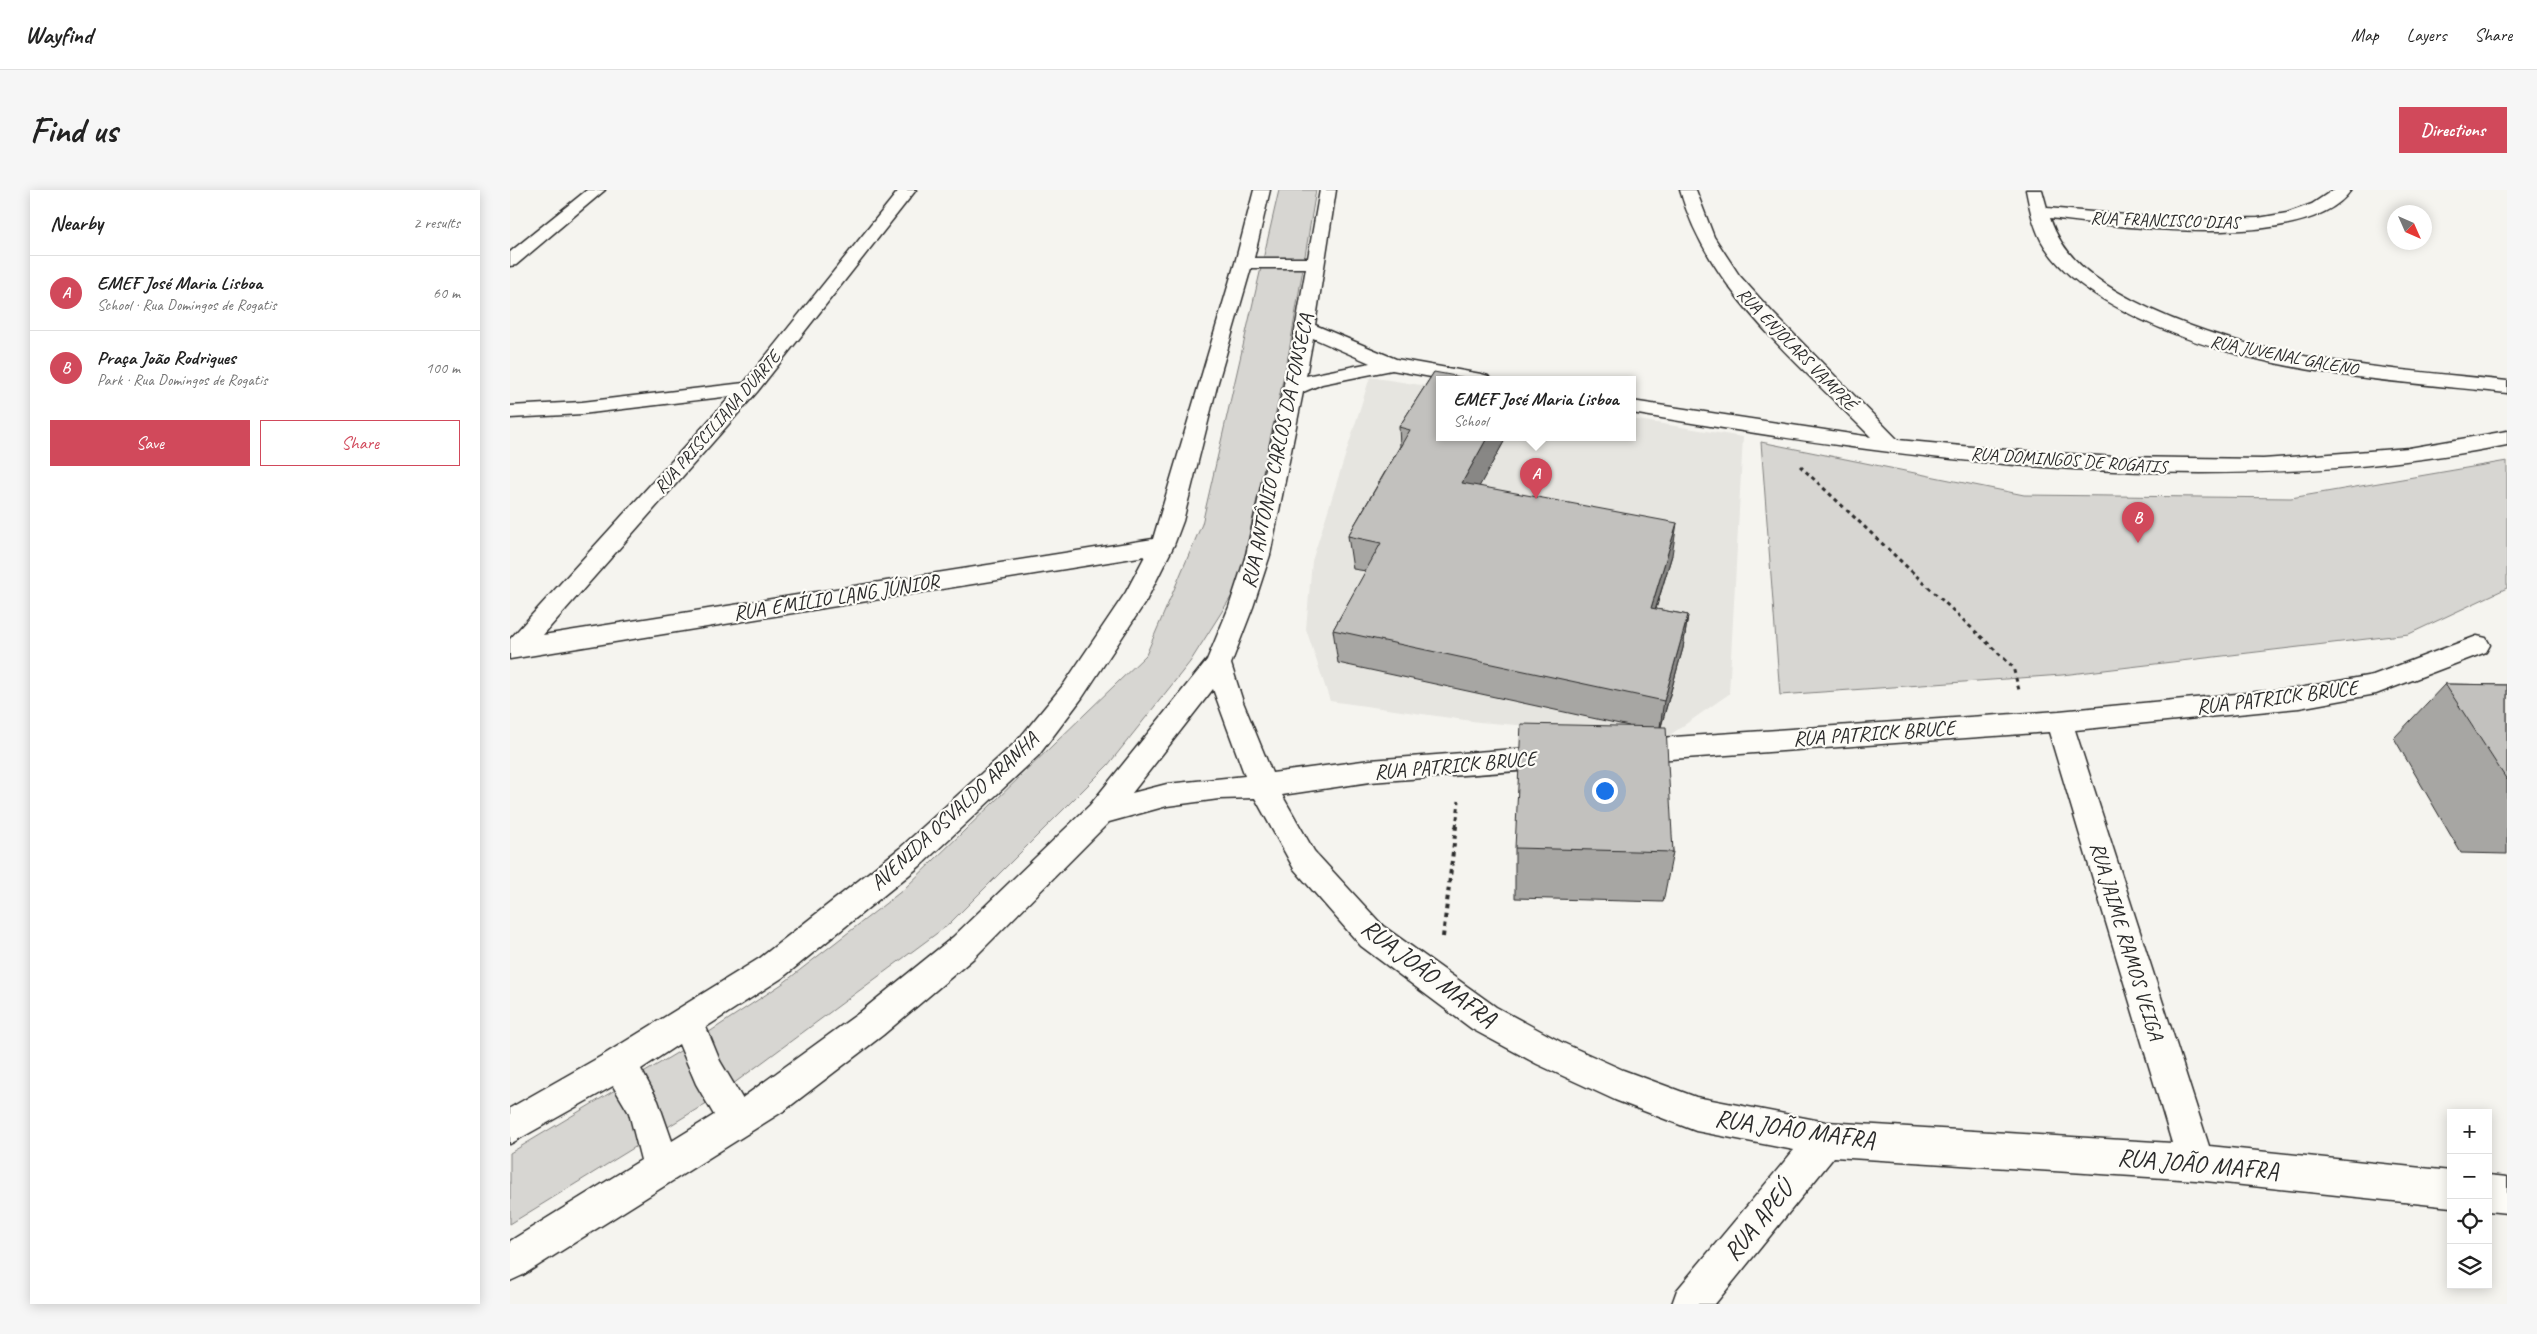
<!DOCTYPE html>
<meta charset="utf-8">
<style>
body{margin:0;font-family:Caveat,sans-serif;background:#f6f6f6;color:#222}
.controls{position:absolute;right:15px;bottom:15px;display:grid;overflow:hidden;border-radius:0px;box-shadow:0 2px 12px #0003}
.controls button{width:45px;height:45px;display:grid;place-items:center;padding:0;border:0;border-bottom:1px solid #e0e0e0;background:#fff;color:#222;font:25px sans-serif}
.compass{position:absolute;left:1877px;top:15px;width:45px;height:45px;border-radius:50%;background:#fff;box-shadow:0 2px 12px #0003;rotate:135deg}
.you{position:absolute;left:1094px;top:600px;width:18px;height:18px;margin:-12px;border:4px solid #fff;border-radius:50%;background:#1a73e8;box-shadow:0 0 0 8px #1a73e833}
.badge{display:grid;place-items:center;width:32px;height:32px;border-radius:50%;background:#d1495b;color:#fff;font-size:16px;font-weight:700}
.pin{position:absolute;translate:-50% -41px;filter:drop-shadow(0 1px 2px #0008)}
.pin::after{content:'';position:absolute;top:26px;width:18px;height:15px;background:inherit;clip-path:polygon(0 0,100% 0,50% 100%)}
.popup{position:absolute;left:926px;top:186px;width:200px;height:65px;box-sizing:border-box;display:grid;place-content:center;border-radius:0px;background:#fff;filter:drop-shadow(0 1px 4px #0005);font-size:16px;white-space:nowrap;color:#767676}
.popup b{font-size:19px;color:#222}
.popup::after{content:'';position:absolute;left:50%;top:100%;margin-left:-10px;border:10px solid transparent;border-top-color:#fff}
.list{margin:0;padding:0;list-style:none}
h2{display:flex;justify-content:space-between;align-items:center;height:65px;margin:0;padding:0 20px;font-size:21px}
h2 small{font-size:16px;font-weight:400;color:#767676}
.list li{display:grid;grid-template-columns:32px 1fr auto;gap:15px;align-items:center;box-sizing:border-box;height:75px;padding:0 20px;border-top:1px solid #e0e0e0}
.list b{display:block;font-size:19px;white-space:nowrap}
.list p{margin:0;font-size:16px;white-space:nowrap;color:#767676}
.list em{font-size:16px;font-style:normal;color:#767676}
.actions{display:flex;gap:10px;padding:15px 20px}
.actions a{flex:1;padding:11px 0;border:1px solid #d1495b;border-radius:0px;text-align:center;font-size:18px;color:#d1495b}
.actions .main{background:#d1495b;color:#fff}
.icon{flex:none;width:28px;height:28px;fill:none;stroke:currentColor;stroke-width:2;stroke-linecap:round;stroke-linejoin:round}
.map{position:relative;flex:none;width:1997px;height:1114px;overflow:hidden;border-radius:0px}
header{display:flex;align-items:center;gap:30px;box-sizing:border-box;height:70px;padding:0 25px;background:#fff;border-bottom:1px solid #e0e0e0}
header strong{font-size:24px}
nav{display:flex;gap:28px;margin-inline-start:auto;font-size:18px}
.intro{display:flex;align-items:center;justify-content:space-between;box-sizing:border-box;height:120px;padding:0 30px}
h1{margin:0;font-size:35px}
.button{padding:12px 22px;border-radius:0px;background:#d1495b;color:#fff;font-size:18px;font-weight:700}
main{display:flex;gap:30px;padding:0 30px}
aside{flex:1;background:#fff;border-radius:0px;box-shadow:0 2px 12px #0003}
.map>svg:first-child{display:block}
</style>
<header>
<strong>Wayfind</strong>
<nav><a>Map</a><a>Layers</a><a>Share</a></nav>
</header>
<div class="intro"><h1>Find us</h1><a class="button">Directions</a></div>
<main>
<aside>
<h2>Nearby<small>2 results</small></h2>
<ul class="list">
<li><span class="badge">A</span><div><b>EMEF José Maria Lisboa</b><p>School · Rua Domingos de Rogatis</p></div><em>60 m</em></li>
<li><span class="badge">B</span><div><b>Praça João Rodrigues</b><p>Park · Rua Domingos de Rogatis</p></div><em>100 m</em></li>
</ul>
<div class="actions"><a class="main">Save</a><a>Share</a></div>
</aside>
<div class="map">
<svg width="1997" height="1114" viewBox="0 0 1997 1114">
<rect width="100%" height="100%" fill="#f5f4ef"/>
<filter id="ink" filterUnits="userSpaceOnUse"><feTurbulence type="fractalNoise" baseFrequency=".02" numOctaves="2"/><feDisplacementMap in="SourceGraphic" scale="10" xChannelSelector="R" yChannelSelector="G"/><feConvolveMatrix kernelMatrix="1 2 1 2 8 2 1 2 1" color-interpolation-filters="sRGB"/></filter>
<g filter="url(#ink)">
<path fill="#e6e5e0" d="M860,187L930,198V248H1122V229L1233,247L1219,504L1157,547L969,532L820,511L796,439L802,371Z"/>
<path fill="#d7d6d2" stroke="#81807e" d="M769,0H806L779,162L728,396L680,472L598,575L438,735L200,911L0,1034V963L175,858L272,794L393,700L636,465L692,334Z
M1251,252L1514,305L1781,308L1997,271V398L1899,444L1552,485L1270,505Z"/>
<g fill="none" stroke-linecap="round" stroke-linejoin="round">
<defs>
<path id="minor" d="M77,0H95L6,75L0,76V62Z
M389,0H406L247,202L33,445L643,349L725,73L744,0H760L744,68H798L810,0H826L805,135L886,169L971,184L978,186L981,190H938L882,180L812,194L793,202L760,365L743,417L721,474L733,512L762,583L860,570L1047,556L1057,559L1061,567L1057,575L1047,578L860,592L772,605L804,661L873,736L986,817L1051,852L1113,880L1186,907L1316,932L1662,953L1539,542L1119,572L1109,569L1105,561L1109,553L1119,550L1549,521L1789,498L1863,485L1967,446L1976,448L1980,455L1976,462L1866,504L1789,518L1565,540L1699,956L1941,981V1017L1686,990L1324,967L1205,1114H1162L1167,1100L1284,960L1186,941L1105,910L1027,874L962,839L851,756L784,679L745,608L709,609L657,616L599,632L465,767L373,845L275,920L13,1085L0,1091V1051L131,970L119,923L103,896L0,954V918L95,864L250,768L390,658L508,550L554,494L616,402L635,366L0,469V449L221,206L72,224L0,228V216L72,212L234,193ZM741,78H796L781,163L736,365L719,417L697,470L580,615L443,747L349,823L232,908L210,871L196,837L272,788L410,676L528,566L572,508L636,411L664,355L673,331L708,192ZM803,148L860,173L796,186ZM703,499L735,586L657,594L622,603ZM169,854L186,894L204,925L162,951L148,911L131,879Z
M1170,0H1186L1204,47L1229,85L1263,123L1388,250L1484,259L1605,267L1753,269L1899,258L1997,241V255C1708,312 1410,272 1122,223V211L1361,247C1290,174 1198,101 1170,0Z
M1516,0H1532L1537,18L1672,30L1748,28L1777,23L1802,14L1823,0H1841C1797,64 1608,36 1540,28C1553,69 1588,92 1624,111C1740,171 1870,177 1997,191V203C1867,189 1732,183 1614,121C1584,105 1554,86 1535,57C1524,40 1520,20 1516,0Z
M1978,985L1997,987V1023L1978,1021Z"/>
</defs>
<use href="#minor" stroke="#2b2b2b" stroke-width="3"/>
<path stroke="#2b2b2b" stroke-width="3" stroke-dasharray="4 4" stroke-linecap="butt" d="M1290,276L1503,477L1509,500
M946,637L949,611"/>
<path stroke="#2b2b2b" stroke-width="4" stroke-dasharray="4.5 4.5" stroke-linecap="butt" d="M933,747L946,636"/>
<use href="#minor" fill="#fdfcf7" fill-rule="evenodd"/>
</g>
<path fill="#a7a6a3" stroke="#2b2b2b" d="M924,182L930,248H996L969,296L1162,365L1146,419L1178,425L1173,458L1151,537L1163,662L1153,712L1005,708V658L1119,536L828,473L823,440L856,381L843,379L838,346L890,256L889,237Z
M1935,494L1997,495V664L1951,663L1884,548Z"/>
<path fill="#888785" stroke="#2b2b2b" d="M977,248H996L953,326L952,293Z
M1167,333L1162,365L1136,450L1141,418Z
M1178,425L1173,458L1149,543L1154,511Z"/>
<path fill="#c2c1be" stroke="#2b2b2b" d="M924,182L967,190H930V248H977L952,293L1167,333L1141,418L1178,425L1154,511L823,440L871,353L838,346L900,240L889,237Z
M1935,494L1997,495V590Z
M1011,534L1156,537L1163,662L1005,658Z"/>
</g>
<g text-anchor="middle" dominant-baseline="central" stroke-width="4.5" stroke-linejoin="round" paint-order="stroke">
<g font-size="18" fill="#2b2b2b" stroke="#fdfcf7">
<text transform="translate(1655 30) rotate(2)">RUA FRANCISCO DIAS</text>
<text transform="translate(1287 159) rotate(46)">RUA ENJOLARS VAMPRÉ</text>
<text transform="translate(1774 165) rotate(11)">RUA JUVENAL GALENO</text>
<text transform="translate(207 232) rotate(-49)">RUA PRISCILIANA DUARTE</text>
<text transform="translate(1559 270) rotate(4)">RUA DOMINGOS DE ROGATIS</text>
</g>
<g font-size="21" fill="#2b2b2b" stroke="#fdfcf7">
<text transform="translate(767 261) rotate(-78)">RUA ANTÔNIO CARLOS DA FONSECA</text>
<text transform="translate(326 407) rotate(-9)">RUA EMÍLIO LANG JÚNIOR</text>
<text transform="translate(1767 507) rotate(-7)">RUA PATRICK BRUCE</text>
<text transform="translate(1364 543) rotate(-4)">RUA PATRICK BRUCE</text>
<text transform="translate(945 575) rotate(-5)">RUA PATRICK BRUCE</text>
<text transform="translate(444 621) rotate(-43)">AVENIDA OSVALDO ARANHA</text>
<text transform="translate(1617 751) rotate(73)">RUA JAIME RAMOS VEIGA</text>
</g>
<g font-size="25" fill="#2b2b2b" stroke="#fdfcf7">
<text transform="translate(919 783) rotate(37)">RUA JOÃO MAFRA</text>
<text transform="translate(1285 939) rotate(8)">RUA JOÃO MAFRA</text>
<text transform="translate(1688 974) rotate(5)">RUA JOÃO MAFRA</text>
<text transform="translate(1248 1031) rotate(-51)">RUA APEÚ</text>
</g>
</g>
</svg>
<div class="controls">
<button>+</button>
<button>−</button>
<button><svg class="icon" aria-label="locate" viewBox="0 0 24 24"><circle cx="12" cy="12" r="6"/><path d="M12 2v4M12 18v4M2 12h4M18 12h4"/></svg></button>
<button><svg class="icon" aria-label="layers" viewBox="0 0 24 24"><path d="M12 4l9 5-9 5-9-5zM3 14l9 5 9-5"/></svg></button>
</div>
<svg class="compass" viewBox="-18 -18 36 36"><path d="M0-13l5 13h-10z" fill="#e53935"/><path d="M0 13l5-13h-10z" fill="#767676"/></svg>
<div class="you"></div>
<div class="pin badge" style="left:1026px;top:309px">A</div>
<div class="popup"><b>EMEF José Maria Lisboa</b>School</div>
<div class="pin badge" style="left:1628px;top:353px">B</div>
</div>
</main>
